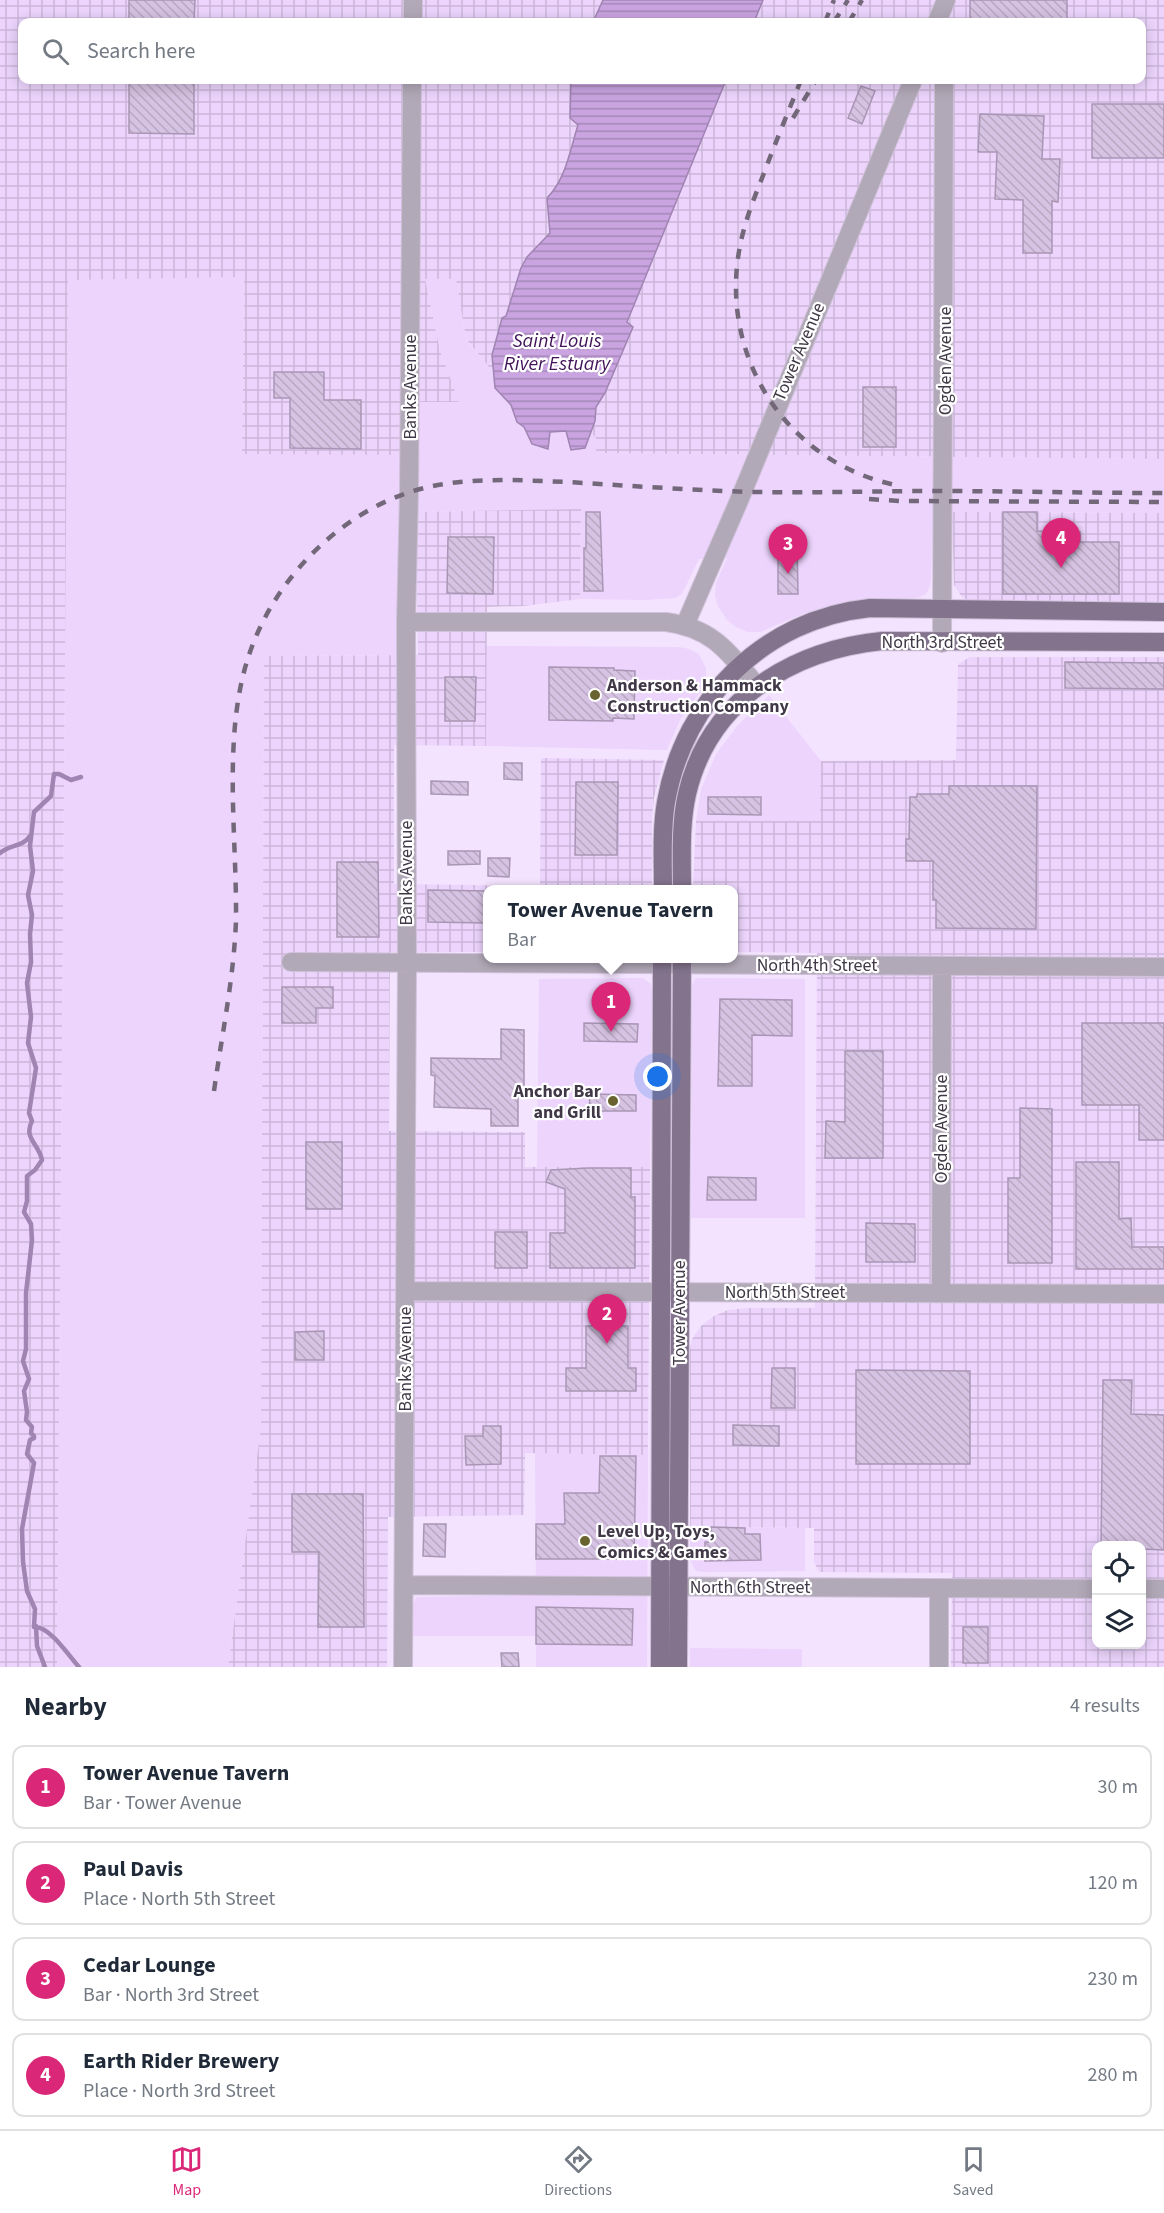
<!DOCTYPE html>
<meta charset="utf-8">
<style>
body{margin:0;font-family:"Source Sans 3",sans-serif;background:#f2f2f3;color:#1f2937}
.controls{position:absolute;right:18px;bottom:18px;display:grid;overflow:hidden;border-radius:12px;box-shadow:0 3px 15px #0003}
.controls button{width:54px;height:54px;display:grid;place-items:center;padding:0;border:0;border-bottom:2px solid #e0e1e3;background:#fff;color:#1f2937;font:30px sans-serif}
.you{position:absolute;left:658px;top:1077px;width:21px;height:21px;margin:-15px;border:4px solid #fff;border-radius:50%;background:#1a73e8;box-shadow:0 0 0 9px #1a73e833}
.badge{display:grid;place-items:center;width:39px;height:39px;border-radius:50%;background:#db2777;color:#fff;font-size:20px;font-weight:700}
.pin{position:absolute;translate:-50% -50px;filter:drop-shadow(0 2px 3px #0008)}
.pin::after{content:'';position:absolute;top:32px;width:21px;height:18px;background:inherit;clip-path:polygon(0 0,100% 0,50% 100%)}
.popup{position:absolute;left:483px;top:885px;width:255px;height:78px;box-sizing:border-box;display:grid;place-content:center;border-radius:12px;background:#fff;filter:drop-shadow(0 2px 4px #0005);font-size:20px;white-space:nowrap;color:#747a83}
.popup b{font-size:22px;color:#1f2937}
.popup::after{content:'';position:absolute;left:50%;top:100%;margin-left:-12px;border:12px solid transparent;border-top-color:#fff}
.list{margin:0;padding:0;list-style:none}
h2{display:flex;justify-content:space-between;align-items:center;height:78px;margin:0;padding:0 24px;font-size:26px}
h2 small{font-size:20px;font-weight:400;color:#747a83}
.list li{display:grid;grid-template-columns:39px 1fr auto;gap:18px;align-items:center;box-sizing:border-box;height:84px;margin:0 12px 12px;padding:0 12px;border:2px solid #e0e1e3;border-radius:12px}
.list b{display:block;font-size:22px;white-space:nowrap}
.list p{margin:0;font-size:20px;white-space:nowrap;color:#747a83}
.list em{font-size:20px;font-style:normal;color:#747a83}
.icon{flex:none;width:33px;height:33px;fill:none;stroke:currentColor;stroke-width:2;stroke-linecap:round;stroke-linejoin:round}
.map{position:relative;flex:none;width:1164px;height:1667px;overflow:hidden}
.search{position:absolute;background:#fff;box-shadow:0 3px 15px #0003;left:18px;right:18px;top:18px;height:66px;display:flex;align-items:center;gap:15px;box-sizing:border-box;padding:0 21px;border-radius:12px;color:#747a83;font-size:22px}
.sheet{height:462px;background:#fff}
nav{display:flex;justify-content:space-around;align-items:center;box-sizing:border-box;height:84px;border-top:2px solid #e0e1e3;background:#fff;font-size:16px;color:#747a83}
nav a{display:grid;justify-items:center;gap:3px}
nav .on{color:#db2777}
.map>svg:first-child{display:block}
</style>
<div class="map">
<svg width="1164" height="1667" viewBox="0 0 1164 1667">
<defs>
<pattern id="industrial-grid" width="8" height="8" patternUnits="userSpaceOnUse" patternTransform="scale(1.5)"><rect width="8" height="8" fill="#ecd4fc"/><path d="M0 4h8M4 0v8" fill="none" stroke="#cbb7d9"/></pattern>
<pattern id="water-rules" width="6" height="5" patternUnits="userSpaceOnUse" patternTransform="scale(1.5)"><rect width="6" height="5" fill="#c9a4e0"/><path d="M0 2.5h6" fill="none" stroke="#a587b7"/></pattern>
<pattern id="building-back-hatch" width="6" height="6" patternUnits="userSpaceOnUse" patternTransform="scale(1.5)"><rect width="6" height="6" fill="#d6c2e2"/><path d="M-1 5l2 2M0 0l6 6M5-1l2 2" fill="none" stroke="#b9a7c3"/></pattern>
</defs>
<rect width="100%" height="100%" fill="#f3e3fe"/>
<path fill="#ecd4fc" d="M244,277L242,454L417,402H458L440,351L425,279H456L466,340L494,373L495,388L511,405L517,422L524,427L532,444L548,448L550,431H566L571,450L589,439L591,433L596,438V453L1164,459V513L933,512L931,576L930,586L926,594L917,598L867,601L826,607L805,613L760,632H748L736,627L727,620L718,606L715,596L716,583L727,558L699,559L682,594L675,598L647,600L580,599L581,510L402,512L397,655L264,656L261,1427L228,1667H57L68,279Z
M486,646L679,647L689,649L699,654L706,668V677L705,685L680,720L667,750L486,746Z
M769,695L821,761V821H696L701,789L716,754L738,725Z
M643,978L651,984L652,992L650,1167H537L539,979Z
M698,978L805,979V1218H691L692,987L694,980Z
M535,1453L648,1455L647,1667H536V1636H413V1603L417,1597L536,1595Z
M690,1527L805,1528V1571L701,1572L695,1570L690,1560Z
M690,1648L802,1649V1667H690Z"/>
<path fill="url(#industrial-grid)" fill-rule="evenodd" d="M0,0H603L593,22H22V80H573L571,81L578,125L563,175L556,189L547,198L550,233L527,257L506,316L502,318L494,373L466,339L456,279H425L440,351L459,402H402L401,455L242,454L244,277L68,280L57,1667H0Z
M763,0H1164V459L596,453V438L591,433L596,407L605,393L633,327L627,323L726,80H1142V22H754Z
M581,509L580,599L523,606L487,607L486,746L394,745V884L540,886L541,758L664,760L654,798L652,818V889L488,890V952H390L389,1131L525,1132V1167H650L648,1455L525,1453L524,1515L388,1517L387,1667H228L261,1427L264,656L418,655L416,512Z
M952,512L1164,513V603L969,601L962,597L954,585Z
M970,657H1164V1667H951L952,1573L819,1572L814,1562V1528L690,1527V1349L692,1339L701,1326L714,1316L728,1310L749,1308H815L817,953L734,952V890L693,889L696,821H820L821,761L956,760L958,664ZM1096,1546H1142V1644H1096Z"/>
<path fill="url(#water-rules)" stroke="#a084b2" stroke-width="1.5" d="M603,0H763L754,22H593Z
M571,80H726L627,322L633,327L605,393L596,407L595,421L585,448L571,450L566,431L550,432L548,449L532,444L524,427L517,422L511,405L495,388L492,355L502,318L506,316L521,268L527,257L550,233L547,198C566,179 570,150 578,125L570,118Z"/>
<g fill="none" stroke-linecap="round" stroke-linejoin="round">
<path stroke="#a084b2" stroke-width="4.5" d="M0,853C10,844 23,847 30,836
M36,1626L37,1646L45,1667
M79,1667C68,1655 50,1626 34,1627L35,1609L27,1591L23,1562L22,1529L34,1463L27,1454L30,1440L34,1438V1436L31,1433L32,1427L26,1420L27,1412L24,1391L29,1379L23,1361L26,1349V1293L32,1240L31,1224L24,1212L27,1201V1176L35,1170L42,1160C39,1144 23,1138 32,1121L29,1113L36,1068L28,1043L31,1017L27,983L31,962L30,934L32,915L28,895L33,871L30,846L34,812L51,796L54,774H59L71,780L81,777"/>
</g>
<path fill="url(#building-back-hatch)" stroke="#a996b5" stroke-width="1.5" d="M129,0H195L194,22H129Z
M970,0H1067V22H970Z
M129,80H194V134L129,133Z
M861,86L875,91L862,124L848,118Z
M1092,104H1164V158H1092Z
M980,114L1044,116L1042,159H1060L1058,202L1052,201V253H1023V200L995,199L997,152H978Z
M274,372H324V400H361V449L290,448V398H274Z
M863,387H896V447H863Z
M586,512H600L603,591H584V548H586Z
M1003,512H1037V531L1080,532V542H1119V594H1003Z
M448,537H494L493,594L447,593Z
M778,543H797L798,594H778Z
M1065,662L1164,663V689L1065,688Z
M549,667L614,668V670L635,671L634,719L613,718V721L549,720Z
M445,677H476L475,721H445Z
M504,763H522V780L504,779Z
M431,781L468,782V795L431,794Z
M576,782H618L617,855H575Z
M949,786H1037L1036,929L936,928V900H933V861H906V839H909L910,797H917V794H949Z
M708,797H761V815L708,814Z
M448,851H480V864L448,865Z
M488,858H510L509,877L488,876Z
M337,862H378L379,937H337Z
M428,890L488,891V923L428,922Z
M282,987H333V1008H316V1023H282Z
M720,999L792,1000V1036L752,1035V1086H718Z
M584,1023L638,1024L637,1042L584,1041Z
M1082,1023H1164V1140H1139V1105H1082Z
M501,1029L524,1030V1091L518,1092V1126H491V1109L434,1107L435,1076L431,1075V1058L501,1059Z
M845,1051H883V1158H825L826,1121L845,1122Z
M590,1094L636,1095V1111H589Z
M1020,1108L1052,1109V1263H1008V1178H1020Z
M306,1142H342V1209H306Z
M1076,1162H1119V1219L1131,1218L1132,1247H1164V1269H1076Z
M588,1168H631V1197H635V1268H550V1233H565V1189L546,1182L551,1170Z
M708,1177L756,1178V1200H707Z
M866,1223L915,1224V1262H866Z
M495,1232H527V1268H495Z
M586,1326H628V1368H636V1391H566V1368H586Z
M324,1331V1360H295V1332Z
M772,1368H795V1408H771Z
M856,1370L970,1371V1464H856Z
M1103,1380H1132L1131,1414L1164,1415V1550L1142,1549V1545H1101Z
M733,1425L779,1426V1446L733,1445Z
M483,1426H501V1464L466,1465L465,1436H483Z
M600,1456H636L634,1559H536V1524H565L564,1493H599Z
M292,1494H363L364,1627H318L319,1552H292Z
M424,1524H446L445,1557L423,1556Z
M711,1527L745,1528V1534H760L761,1560L705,1561V1542H711Z
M536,1607L633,1609L632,1645L536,1644Z
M963,1627H988V1663H963Z
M501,1653H518L519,1667H502Z"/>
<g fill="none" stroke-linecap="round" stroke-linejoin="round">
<defs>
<path id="street" d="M413,22V0
M937,22L946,0
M406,622H666C713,628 729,653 757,686
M685,625L738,503L913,80
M942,643L944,80
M291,962L1164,967
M405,1291L1164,1294
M941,1293L942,966
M404,1585L1096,1589
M1142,1589H1164
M403,1667L407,963L406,622L409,492L412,80
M939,1667V1588"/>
<path id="primary" d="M663,890C663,861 661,831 666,802C684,699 764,619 870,608L1164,612
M682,890C682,858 680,825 687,794C709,700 792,650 882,641L1164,642
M660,1667L662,958
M678,1667L682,958"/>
</defs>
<use href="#street" stroke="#cfc1d9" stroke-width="20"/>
<use href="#primary" stroke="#cfc1d9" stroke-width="20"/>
<use href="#street" stroke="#b2a9b8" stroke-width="18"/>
<use href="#primary" stroke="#83738d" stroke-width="18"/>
<path stroke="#73687a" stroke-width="4.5" stroke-dasharray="10 10" stroke-linecap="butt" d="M825,22L834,0
M834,22L848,0
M849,22L862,0
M801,80C789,110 776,141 764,173C755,196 745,220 740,246C718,357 788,466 901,486
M793,118L816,80
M869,499L900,501L1164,502
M214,1091C222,1034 234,977 236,920C237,835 222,735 249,655C273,582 336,516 410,492C460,476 515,480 567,482C620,485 673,489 725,491C795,494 864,491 934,491C1011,491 1087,493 1164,493"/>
</g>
<g fill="#696330" stroke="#fff" stroke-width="2">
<circle cx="595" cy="695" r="6"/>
<circle cx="613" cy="1101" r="6"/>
<circle cx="585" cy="1541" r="6"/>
</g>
<g text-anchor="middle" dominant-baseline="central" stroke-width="4.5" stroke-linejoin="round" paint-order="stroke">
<g font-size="18" fill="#403846" stroke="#fff">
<text transform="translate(799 352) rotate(-67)">Tower Avenue</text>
<text transform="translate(945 361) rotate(-90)">Ogden Avenue</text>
<text transform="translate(410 387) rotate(-90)">Banks Avenue</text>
<text x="942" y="642">North 3rd Street</text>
<text transform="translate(406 873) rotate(-90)">Banks Avenue</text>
<text x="817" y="965">North 4th Street</text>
<text transform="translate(941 1129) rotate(-90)">Ogden Avenue</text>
<text x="785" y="1292">North 5th Street</text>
<text transform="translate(679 1313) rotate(-90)">Tower Avenue</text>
<text transform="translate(405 1359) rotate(-90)">Banks Avenue</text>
<text x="750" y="1587">North 6th Street</text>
</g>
<g font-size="18" font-weight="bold" fill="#403846" stroke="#fff" text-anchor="start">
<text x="607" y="685">Anderson &amp; Hammack<tspan x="607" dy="21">Construction Company</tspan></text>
<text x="601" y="1091" text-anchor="end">Anchor Bar<tspan x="601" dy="21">and Grill</tspan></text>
<text x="597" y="1531">Level Up, Toys,<tspan x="597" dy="21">Comics &amp; Games</tspan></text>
</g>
<g font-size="20" font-style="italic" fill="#421359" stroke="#fff">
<text x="557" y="341">Saint Louis<tspan x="557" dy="23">River Estuary</tspan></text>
</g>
</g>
</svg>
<div class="controls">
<button><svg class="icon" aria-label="locate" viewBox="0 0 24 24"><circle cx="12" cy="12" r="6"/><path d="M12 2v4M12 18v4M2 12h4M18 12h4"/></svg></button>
<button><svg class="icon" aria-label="layers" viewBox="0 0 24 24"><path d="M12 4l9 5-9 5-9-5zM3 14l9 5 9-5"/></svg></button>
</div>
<div class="you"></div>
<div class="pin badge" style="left:611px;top:1032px">1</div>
<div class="popup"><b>Tower Avenue Tavern</b>Bar</div>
<div class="pin badge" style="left:607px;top:1344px">2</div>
<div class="pin badge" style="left:788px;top:574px">3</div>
<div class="pin badge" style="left:1061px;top:568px">4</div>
<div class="search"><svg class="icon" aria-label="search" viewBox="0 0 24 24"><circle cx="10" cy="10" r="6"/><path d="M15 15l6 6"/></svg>Search here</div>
</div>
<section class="sheet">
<h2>Nearby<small>4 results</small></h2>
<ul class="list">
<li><span class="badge">1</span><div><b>Tower Avenue Tavern</b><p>Bar · Tower Avenue</p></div><em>30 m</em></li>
<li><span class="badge">2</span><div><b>Paul Davis</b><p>Place · North 5th Street</p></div><em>120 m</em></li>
<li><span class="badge">3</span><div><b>Cedar Lounge</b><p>Bar · North 3rd Street</p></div><em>230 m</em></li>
<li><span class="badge">4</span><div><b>Earth Rider Brewery</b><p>Place · North 3rd Street</p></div><em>280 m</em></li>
</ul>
</section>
<nav>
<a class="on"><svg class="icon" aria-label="map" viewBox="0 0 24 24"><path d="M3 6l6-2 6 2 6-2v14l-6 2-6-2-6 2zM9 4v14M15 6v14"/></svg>Map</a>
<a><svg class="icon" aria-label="directions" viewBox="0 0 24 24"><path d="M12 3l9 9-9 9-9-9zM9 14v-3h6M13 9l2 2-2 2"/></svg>Directions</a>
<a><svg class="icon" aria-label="saved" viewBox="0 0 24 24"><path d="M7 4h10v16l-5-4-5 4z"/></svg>Saved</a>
</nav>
